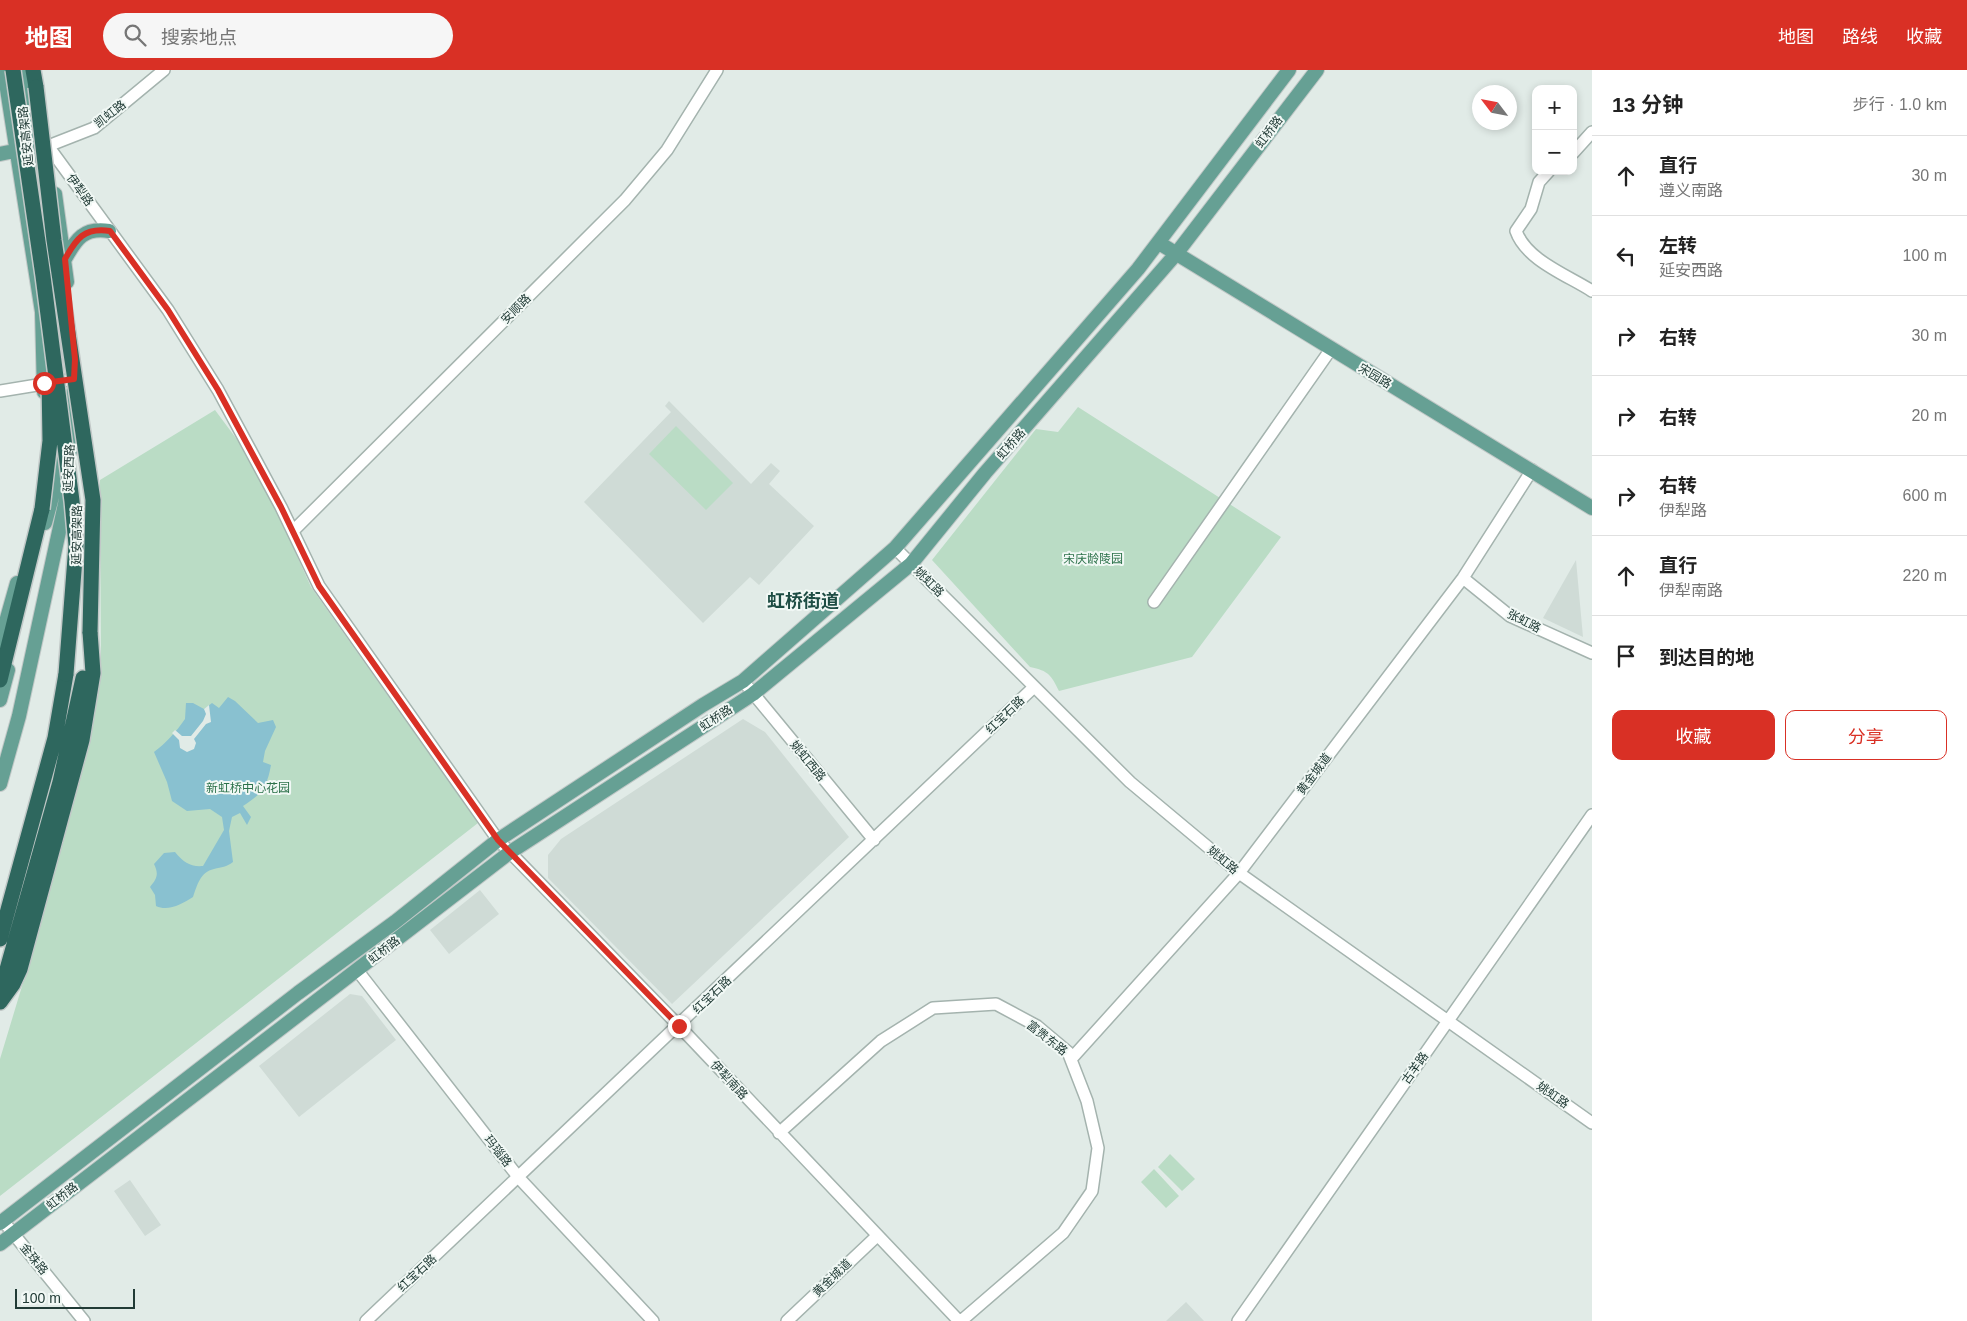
<!DOCTYPE html>
<html lang="zh">
<meta charset="utf-8">
<style>
body{margin:0;font-family:Arial,"Noto Sans SC",sans-serif;background:#f6f6f6;color:#222}
.controls{position:absolute;right:15px;top:15px;display:grid;overflow:hidden;border-radius:10px;box-shadow:0 2px 8px #0003}
.controls button{width:45px;height:45px;display:grid;place-items:center;padding:0;border:0;border-bottom:1px solid #e0e0e0;background:#fff;color:#222;font:25px sans-serif}
.compass{position:absolute;left:1472px;top:15px;width:45px;height:45px;border-radius:50%;background:#fff;box-shadow:0 2px 8px #0003;rotate:302deg}
.scale{position:absolute;left:15px;bottom:12px;width:120px;box-sizing:border-box;padding-left:5px;border:2px solid #213b36;border-top:0;font-size:14px;line-height:18px;white-space:nowrap;color:#213b36;-webkit-text-stroke:4px #f1f8f5;paint-order:stroke}
.stop{position:absolute;width:15px;height:15px;margin:-11px;border:4px solid #d93025;border-radius:50%;background:#fff}
.stop.end{background:#d93025;border-color:#fff;box-shadow:0 1px 5px #0008}
.list{margin:0;padding:0;list-style:none}
h2{display:flex;justify-content:space-between;align-items:center;height:65px;margin:0;padding:0 20px;font-size:21px}
h2 small{font-size:16px;font-weight:400;color:#767676}
.list li{display:grid;grid-template-columns:32px 1fr auto;gap:15px;align-items:center;box-sizing:border-box;height:80px;padding:0 20px;border-top:1px solid #e0e0e0}
.list b{display:block;font-size:19px;white-space:nowrap}
.list p{margin:0;font-size:16px;white-space:nowrap;color:#767676}
.list em{font-size:16px;font-style:normal;color:#767676}
.actions{display:flex;gap:10px;padding:15px 20px}
.actions a{flex:1;padding:11px 0;border:1px solid #d93025;border-radius:10px;text-align:center;font-size:18px;color:#d93025}
.actions .main{background:#d93025;color:#fff}
.icon{flex:none;width:28px;height:28px;fill:none;stroke:currentColor;stroke-width:2;stroke-linecap:round;stroke-linejoin:round}
.map{position:relative;flex:none;width:1592px;height:1251px;overflow:hidden}
header{display:flex;align-items:center;gap:30px;box-sizing:border-box;height:70px;padding:0 25px;background:#d93025;color:#fff}
header strong{font-size:24px}
nav{display:flex;gap:28px;margin-inline-start:auto;font-size:18px}
.search{width:350px;height:45px;background:#f6f6f6;display:flex;align-items:center;gap:12px;box-sizing:border-box;padding:0 18px;border-radius:28px;color:#767676;font-size:19px}
main{display:flex}
aside{flex:1;background:#fff}
.map>svg:first-child{display:block}
</style>
<header>
<strong>地图</strong>
<div class="search"><svg class="icon" aria-label="search" viewBox="0 0 24 24"><circle cx="10" cy="10" r="6"/><path d="M15 15l6 6"/></svg>搜索地点</div>
<nav><a>地图</a><a>路线</a><a>收藏</a></nav>
</header>
<main>
<div class="map">
<svg width="1592" height="1251" viewBox="0 0 1592 1251">
<rect width="100%" height="100%" fill="#e1ebe7"/>
<path fill="#cfdbd6" d="M669,331L751,414L771,393L780,401L769,414L814,456L759,515L750,507L703,553L584,432L671,342L665,336Z
M1576,490L1583,567L1543,548Z
M743,649L765,662L849,767L672,934L548,808V785L561,769Z
M480,820L499,844L449,884L430,860Z
M350,924L362,926L396,970L299,1047L259,996Z
M130,1110L161,1155L145,1166L114,1121Z
M1186,1232L1204,1251H1166Z"/>
<path fill="#badcc5" d="M1078,337L1281,467L1192,587L1059,621C1051,605 1049,601 1030,597L932,490L1036,359L1058,362Z
M215,340L256,395L311,517L478,753L0,1126V989L29,893L68,748L101,606L100,410Z
M676,356L733,413L706,440L649,384Z
M1170,1084L1195,1109L1182,1121L1158,1097Z
M1154,1099L1179,1126L1166,1138L1141,1112Z"/>
<path fill="#89c1d0" d="M228,627L235,631L258,653L273,650L276,657L265,681L263,692L271,695C267,717 262,724 243,736L251,747L247,755L240,743L232,747L229,761L233,792C226,797 222,797 214,799C200,802 197,816 193,827C182,834 168,842 156,836L155,825L150,817C157,809 159,804 154,794L164,783L175,782C183,792 190,797 203,796L224,760L222,747L210,739L187,741L172,731L167,712L154,682C166,673 176,662 185,649L186,633H193L204,639L212,633L219,638Z"/>
<path fill="#e1ebe7" d="M209,635L211,652L206,654L194,669L196,673L194,679L187,682L180,678L179,670L172,663L175,660L182,666H191L203,651L206,644L204,639Z"/>
<g fill="none" stroke-linecap="round" stroke-linejoin="round">
<defs>
<path id="minor" d="M164,0L94,58L48,76L168,240L218,320L281,437L319,516L498,770L679,956L959,1251
M1573,83L1592,62
M1549,101L1539,112L1531,139L1516,161C1526,190 1567,205 1592,221
M0,321L74,309
M293,461L625,130L667,80L717,0
M895,478L1130,712L1239,803L1592,1053
M1463,508L1510,546L1592,583
M1154,532L1331,279
M743,611L874,770
M357,900L519,1108L653,1251
M1072,988L1239,803L1463,508L1532,400
M779,1063L881,971L933,938L996,934L1037,956L1068,982L1087,1031L1098,1078L1092,1121L1063,1163L961,1251
M3,1151L84,1251
M366,1251L1034,617
M787,1251L877,1166
M1238,1251L1592,745"/>
<path id="major" d="M4,0L42,242L44,322
M22,0L53,215L58,268
M0,84L24,79
M55,124L67,212
M1159,173L1592,438
M65,189C76,169 84,157 109,161
M70,381L73,323
M45,453L54,420V385
M0,573L17,513
M0,630L8,600
M0,714L19,646L68,420
M0,1153L298,923L395,852L498,770L703,635L743,611L895,478L1138,199L1289,0
M0,1174L509,783L753,624L911,494L985,403L1176,184L1317,0"/>
<path id="highway" d="M33,0L36,17
M0,610L42,439
M0,869L55,668L66,604
M0,924L60,712L83,608
M0,932L13,914L20,899L82,670L93,603L90,562"/>
</defs>
<use href="#minor" stroke="#a4b3ae" stroke-width="14"/>
<use href="#major" stroke="#c1c8c7" stroke-width="16"/>
<use href="#highway" stroke="#c1c8c7" stroke-width="18"/>
<use href="#minor" stroke="#fff" stroke-width="11"/>
<use href="#major" stroke="#66a094" stroke-width="14"/>
<use href="#highway" stroke="#2e675e" stroke-width="15"/>
<defs>
<path id="highway-bridge" d="M13,0L43,206L72,431L76,475L66,604
M36,17L54,170L93,430L90,562
M42,439L50,371L49,310"/>
</defs>
<use href="#highway-bridge" stroke="#c1c8c7" stroke-width="18" stroke-linecap="butt"/>
<use href="#highway-bridge" stroke="#2e675e" stroke-width="15"/>
</g>
<g fill="none" stroke-linecap="round" stroke-linejoin="round">
<path stroke="#d93025" stroke-width="6" d="M44,313L74,309L75,289L65,189C76,169 84,157 110,161L168,240L218,320L281,437L319,516L498,770L679,956"/>
</g>
<g text-anchor="middle" dominant-baseline="central" stroke-width="4" stroke-linejoin="round" paint-order="stroke">
<g font-size="12" fill="#213b36" stroke="#f1f8f5">
<text transform="translate(110 44) rotate(-38)">凯虹路</text>
<text transform="translate(1269 62) rotate(-53)">虹桥路</text>
<text transform="translate(26 66) rotate(-96)">延安高架路</text>
<text transform="translate(80 120) rotate(54)">伊犁路</text>
<text transform="translate(516 239) rotate(-45)">安顺路</text>
<text transform="translate(1375 306) rotate(31)">宋园路</text>
<text transform="translate(1011 374) rotate(-49)">虹桥路</text>
<text transform="translate(69 398) rotate(-87)">延安西路</text>
<text transform="translate(77 465) rotate(-89)">延安高架路</text>
<text transform="translate(929 512) rotate(45)">姚虹路</text>
<text transform="translate(1524 551) rotate(27)">张虹路</text>
<text transform="translate(1005 645) rotate(-44)">红宝石路</text>
<text transform="translate(716 648) rotate(-33)">虹桥路</text>
<text transform="translate(808 691) rotate(51)">姚虹西路</text>
<text transform="translate(1314 704) rotate(-53)">黄金城道</text>
<text transform="translate(1223 790) rotate(40)">姚虹路</text>
<text transform="translate(384 880) rotate(-38)">虹桥路</text>
<text transform="translate(712 925) rotate(-44)">红宝石路</text>
<text transform="translate(1047 968) rotate(38)">富贵东路</text>
<text transform="translate(1415 998) rotate(-55)">古羊路</text>
<text transform="translate(729 1010) rotate(47)">伊犁南路</text>
<text transform="translate(1553 1025) rotate(35)">姚虹路</text>
<text transform="translate(498 1081) rotate(52)">玛瑙路</text>
<text transform="translate(62 1126) rotate(-38)">虹桥路</text>
<text transform="translate(34 1189) rotate(51)">金珠路</text>
<text transform="translate(417 1203) rotate(-43)">红宝石路</text>
<text transform="translate(832 1208) rotate(-44)">黄金城道</text>
</g>
<g font-size="12" fill="#2c714a" stroke="#f1f8f5">
<text x="1093" y="489">宋庆龄陵园</text>
<text x="248" y="718">新虹桥中心花园</text>
</g>
<g font-size="18" font-weight="bold" fill="#1e4d44" stroke="#f1f8f5">
<text x="803" y="531">虹桥街道</text>
</g>
</g>
</svg>
<div class="controls">
<button>+</button>
<button>−</button>
</div>
<svg class="compass" viewBox="-18 -18 36 36"><path d="M0-13l5 13h-10z" fill="#e53935"/><path d="M0 13l5-13h-10z" fill="#767676"/></svg>
<div class="scale">100 m</div>
<div class="stop" style="left:44px;top:313px"></div>
<div class="stop end" style="left:679px;top:956px"></div>
</div>
<aside>
<h2>13 分钟<small>步行 · 1.0 km</small></h2>
<ul class="list">
<li><svg class="icon" aria-label="ahead" viewBox="0 0 24 24"><path d="M12 20V5M6 11l6-6 6 6"/></svg><div><b>直行</b><p>遵义南路</p></div><em>30 m</em></li>
<li><svg class="icon" aria-label="left" viewBox="0 0 24 24"><path d="M17 20v-9H6M10 6l-5 5 5 5"/></svg><div><b>左转</b><p>延安西路</p></div><em>100 m</em></li>
<li><svg class="icon" aria-label="right" viewBox="0 0 24 24"><path d="M7 20v-9h11M14 6l5 5-5 5"/></svg><div><b>右转</b></div><em>30 m</em></li>
<li><svg class="icon" aria-label="right" viewBox="0 0 24 24"><path d="M7 20v-9h11M14 6l5 5-5 5"/></svg><div><b>右转</b></div><em>20 m</em></li>
<li><svg class="icon" aria-label="right" viewBox="0 0 24 24"><path d="M7 20v-9h11M14 6l5 5-5 5"/></svg><div><b>右转</b><p>伊犁路</p></div><em>600 m</em></li>
<li><svg class="icon" aria-label="ahead" viewBox="0 0 24 24"><path d="M12 20V5M6 11l6-6 6 6"/></svg><div><b>直行</b><p>伊犁南路</p></div><em>220 m</em></li>
<li><svg class="icon" aria-label="arrive" viewBox="0 0 24 24"><path d="M6 21V4h12l-3 4 3 4H6"/></svg><div><b>到达目的地</b></div></li>
</ul>
<div class="actions"><a class="main">收藏</a><a>分享</a></div>
</aside>
</main>
